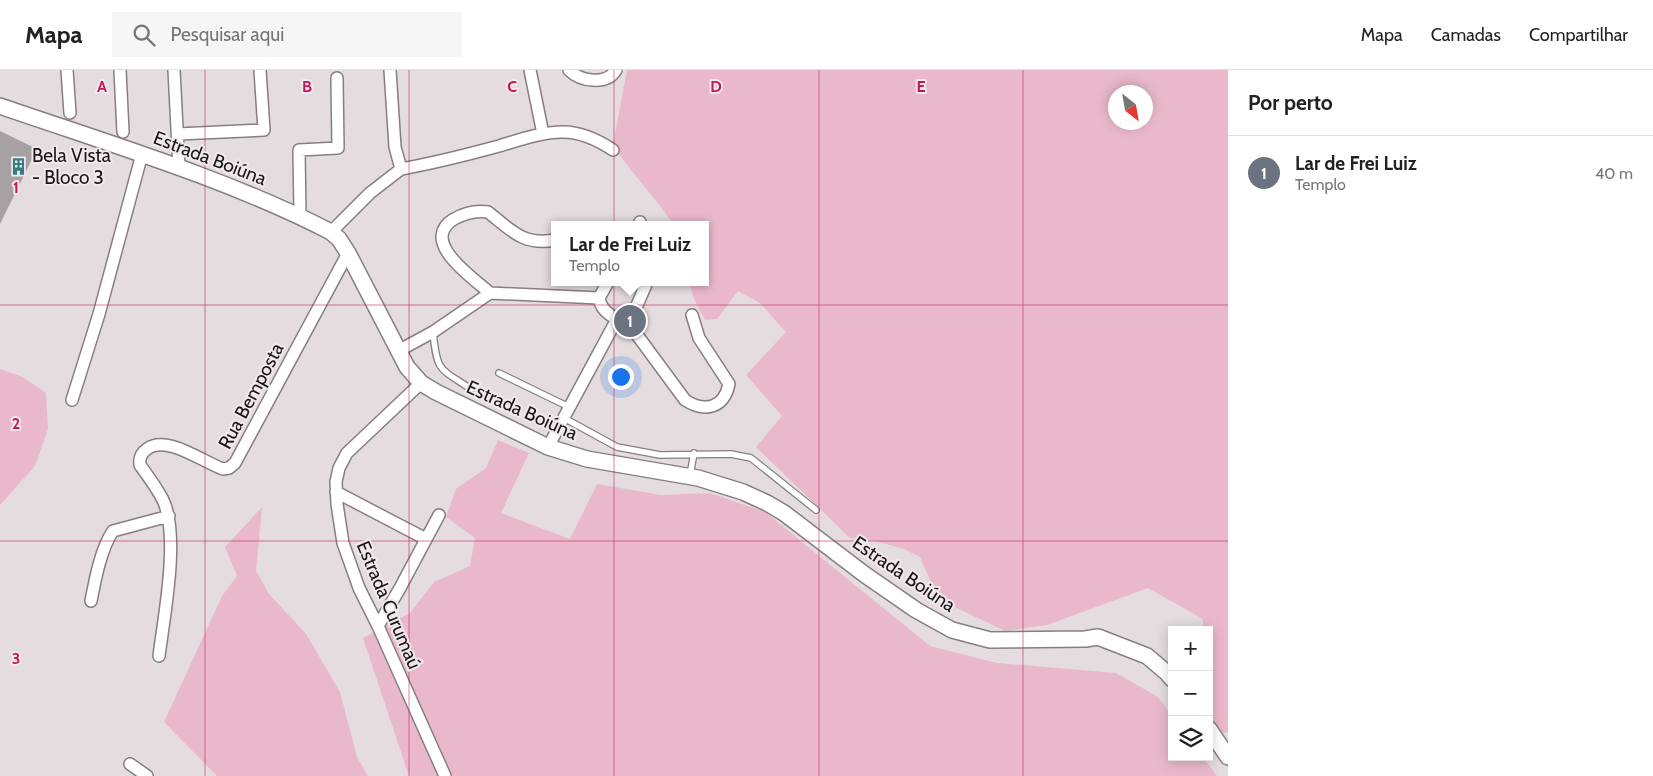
<!DOCTYPE html>
<html lang="pt">
<meta charset="utf-8">
<style>
body{margin:0;font-family:Cabin,sans-serif;background:#f6f6f6;color:#222}
.controls{position:absolute;right:15px;bottom:15px;display:grid;overflow:hidden;border-radius:0px;box-shadow:0 2px 12px #0003}
.controls button{width:45px;height:45px;display:grid;place-items:center;padding:0;border:0;border-bottom:1px solid #e0e0e0;background:#fff;color:#222;font:25px sans-serif}
.compass{position:absolute;left:1108px;top:15px;width:45px;height:45px;border-radius:50%;background:#fff;box-shadow:0 2px 12px #0003;rotate:149deg}
.you{position:absolute;left:620px;top:306px;width:18px;height:18px;margin:-12px;border:4px solid #fff;border-radius:50%;background:#1a73e8;box-shadow:0 0 0 8px #1a73e833}
.badge{display:grid;place-items:center;width:32px;height:32px;border-radius:50%;background:#b45309;color:#fff;font-size:16px;font-weight:700}
.pin{position:absolute;translate:-50% -50%;border:2px solid #fff;box-shadow:0 1px 5px #0006}
.popup{position:absolute;left:551px;top:151px;width:158px;height:65px;box-sizing:border-box;display:grid;place-content:center;border-radius:0px;background:#fff;filter:drop-shadow(0 1px 4px #0005);font-size:16px;white-space:nowrap;color:#767676}
.popup b{font-size:19px;color:#222}
.popup::after{content:'';position:absolute;left:50%;top:100%;margin-left:-10px;border:10px solid transparent;border-top-color:#fff}
.list{margin:0;padding:0;list-style:none}
h2{display:flex;justify-content:space-between;align-items:center;height:65px;margin:0;padding:0 20px;font-size:21px}
h2 small{font-size:16px;font-weight:400;color:#767676}
.list li{display:grid;grid-template-columns:32px 1fr auto;gap:15px;align-items:center;box-sizing:border-box;height:75px;padding:0 20px;border-top:1px solid #e0e0e0}
.list b{display:block;font-size:19px;white-space:nowrap}
.list p{margin:0;font-size:16px;white-space:nowrap;color:#767676}
.list em{font-size:16px;font-style:normal;color:#767676}
.icon{flex:none;width:28px;height:28px;fill:none;stroke:currentColor;stroke-width:2;stroke-linecap:round;stroke-linejoin:round}
.map{position:relative;flex:none;width:1228px;height:706px;overflow:hidden}
header{display:flex;align-items:center;gap:30px;box-sizing:border-box;height:70px;padding:0 25px;background:#fff;border-bottom:1px solid #e0e0e0}
header strong{font-size:24px}
nav{display:flex;gap:28px;margin-inline-start:auto;font-size:18px}
.search{width:350px;height:45px;background:#f6f6f6;display:flex;align-items:center;gap:12px;box-sizing:border-box;padding:0 18px;border-radius:0px;color:#767676;font-size:19px}
main{display:flex}
aside{flex:1;background:#fff}
.map>svg:first-child{display:block}
</style>
<header>
<strong>Mapa</strong>
<div class="search"><svg class="icon" aria-label="search" viewBox="0 0 24 24"><circle cx="10" cy="10" r="6"/><path d="M15 15l6 6"/></svg>Pesquisar aqui</div>
<nav><a>Mapa</a><a>Camadas</a><a>Compartilhar</a></nav>
</header>
<main>
<div class="map">
<svg width="1228" height="706" viewBox="0 0 1228 706">
<rect width="100%" height="100%" fill="#e4dcdf"/>
<path fill="#e9b9cb" fill-rule="evenodd" d="M627,0H1228V662L1220,663L1209,644V560H1203V549L1148,518L1047,555L1005,561L938,529L920,487L904,479L879,472L850,468L756,377L782,346L746,305L786,262L760,233L738,221L717,249L705,250L694,229L689,212H705V155H674C655,127 631,103 613,75ZM1116,22H1146V52H1116Z
M0,299L23,307L46,323L48,359L35,396L0,435Z
M498,370L529,383L501,443L570,469L597,414L661,425L710,423L765,442L930,576L997,593L1116,603L1158,627L1172,646V687H1203L1217,706H409L363,568L410,543L434,512L470,496L475,468L446,447L456,419L486,398Z
M262,437L256,501L269,524L306,564L340,622L357,687L368,706H217L164,652L222,526L237,506L225,477Z"/>
<path fill="#a8a1a3" d="M0,61L37,79L0,154Z"/>
<g fill="none" stroke-linecap="round" stroke-linejoin="round">
<defs>
<path id="lane" d="M433,262C437,302 439,298 471,319
M499,303L569,337
M564,348L617,377L660,385L731,384L751,388L816,440
M690,405L694,383"/>
<path id="street" d="M67,0L70,43
M120,0L123,62
M174,0L179,98
M530,0L543,64
M569,0C580,11 606,16 616,0
M178,64L264,60L260,0
M401,99C434,93 466,85 499,76C519,70 541,62 563,62C582,62 598,70 613,80
M300,146L299,80L338,78L337,8
M639,155L640,152
M331,162L370,123L401,99L395,77L390,0
M608,212L599,228C601,243 616,249 629,254L647,212
M490,223C473,208 418,171 454,149C463,144 476,140 488,142C511,160 523,176 555,170
M629,254L685,330C705,343 724,338 729,314L699,268L692,245
M398,281L433,262L490,223L599,228
M421,313L347,383L339,398L336,412L337,434L343,473L359,518L378,556L445,706
M72,330L99,244L142,84
M548,377L617,249
M336,422L426,469
M91,531C95,510 101,478 113,461L169,446
M378,556L400,518L439,445
M159,586C164,546 180,466 163,430C157,418 148,406 140,395C139,388 141,383 147,379C166,364 203,392 223,399L229,398L235,393L348,183
M130,694L147,706"/>
<path id="secondary" d="M0,36C110,74 228,109 331,162L339,169L348,183L407,297L421,313L436,322L548,377L587,389L698,408L743,422L767,433L784,443L864,504L916,540L952,560L990,570L1085,569L1098,567L1147,586L1167,603L1172,609
M1209,659L1228,687"/>
</defs>
<use href="#lane" stroke="#867f81" stroke-width="8"/>
<use href="#street" stroke="#867f81" stroke-width="14"/>
<use href="#secondary" stroke="#867f81" stroke-width="18"/>
<use href="#lane" stroke="#fff" stroke-width="5.5"/>
<use href="#street" stroke="#fff" stroke-width="11"/>
<use href="#secondary" stroke="#fff" stroke-width="15"/>
</g>
<path fill="none" stroke="#c2185b" stroke-width="1" stroke-opacity="0.55" d="M205,0V706M409,0V706M614,0V706M819,0V706M1023,0V706M0,235H1228M0,471H1228"/>
<defs>
<symbol id="building-bare" viewBox="-9 -9 18 18"><path d="M-4-6H4V6H1V3H-1V6H-4ZM-2.5-4.3h1.7v1.8h-1.7ZM.8-4.3h1.7v1.8H.8ZM-2.5-1h1.7V.8h-1.7ZM.8-1h1.7V.8H.8Z" fill="#357d84" stroke="#f2e9ec" stroke-width="2.5" paint-order="stroke"/></symbol>
</defs>
<g fill-rule="evenodd">
<use href="#building-bare" x="6" y="84" width="25" height="25"/>
</g>
<g text-anchor="middle" dominant-baseline="central" stroke-width="4" stroke-linejoin="round" paint-order="stroke">
<g font-size="19" fill="#191617" stroke="#f2e9ec" text-anchor="start">
<text x="32" y="85">Bela Vista<tspan x="32" dy="22">- Bloco 3</tspan></text>
</g>
<g font-size="19" fill="#191617" stroke="#f2e9ec">
<text transform="translate(210 88) rotate(21)">Estrada Boiúna</text>
<text transform="translate(251 326) rotate(-62)">Rua Bemposta</text>
<text transform="translate(522 340) rotate(24)">Estrada Boiúna</text>
<text transform="translate(904 504) rotate(34)">Estrada Boiúna</text>
<text transform="translate(389 535) rotate(67)">Estrada Curumaú</text>
</g>
</g>
<g font-size="16" text-anchor="middle" font-weight="bold" fill="#c2185b" stroke="#f2e9ec" stroke-width="4" stroke-linejoin="round" paint-order="stroke">
<text x="102" y="22">A</text>
<text x="307" y="22">B</text>
<text x="512" y="22">C</text>
<text x="716" y="22">D</text>
<text x="921" y="22">E</text>
<text x="16" y="123">1</text>
<text x="16" y="359">2</text>
<text x="16" y="594">3</text>
</g>
</svg>
<div class="controls">
<button>+</button>
<button>−</button>
<button><svg class="icon" aria-label="layers" viewBox="0 0 24 24"><path d="M12 4l9 5-9 5-9-5zM3 14l9 5 9-5"/></svg></button>
</div>
<svg class="compass" viewBox="-18 -18 36 36"><path d="M0-13l5 13h-10z" fill="#e53935"/><path d="M0 13l5-13h-10z" fill="#767676"/></svg>
<div class="you"></div>
<div class="pin badge" style="left:630px;top:251px;background:#6b7280">1</div>
<div class="popup"><b>Lar de Frei Luiz</b>Templo</div>
</div>
<aside>
<h2>Por perto<small></small></h2>
<ul class="list">
<li><span class="badge" style="background:#6b7280">1</span><div><b>Lar de Frei Luiz</b><p>Templo</p></div><em>40 m</em></li>
</ul>
</aside>
</main>
